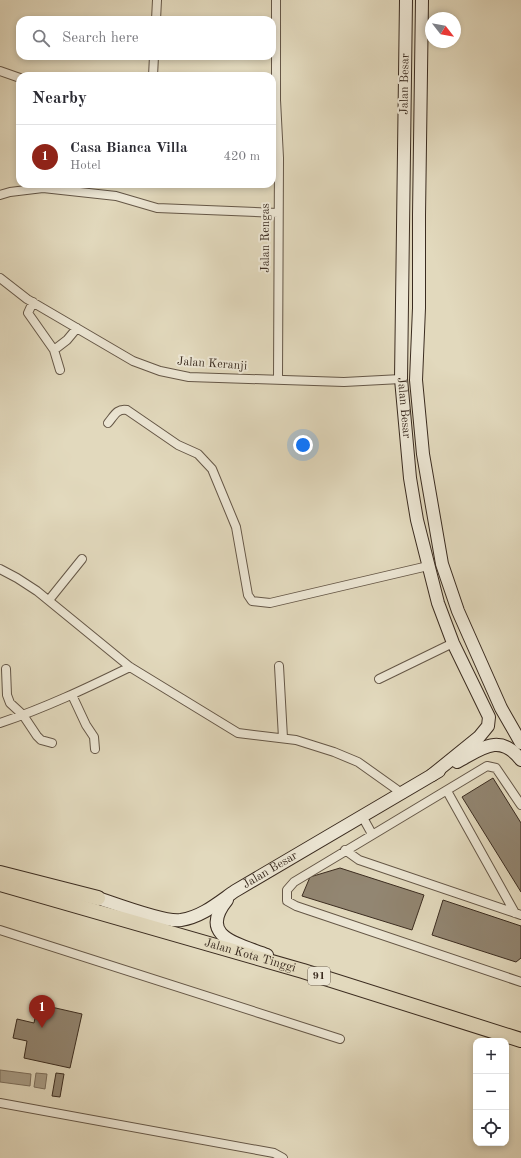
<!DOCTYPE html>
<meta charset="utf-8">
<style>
body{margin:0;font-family:"Old Standard TT",serif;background:#f7f7f7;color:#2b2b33}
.controls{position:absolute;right:12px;bottom:12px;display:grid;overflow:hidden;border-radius:8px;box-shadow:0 2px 6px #0003}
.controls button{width:36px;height:36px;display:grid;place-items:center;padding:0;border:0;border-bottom:1px solid #e1e1e2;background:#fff;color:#2b2b33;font:20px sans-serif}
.compass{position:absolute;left:425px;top:12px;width:36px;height:36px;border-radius:50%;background:#fff;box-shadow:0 2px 6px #0003;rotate:121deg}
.you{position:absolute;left:303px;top:445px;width:14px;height:14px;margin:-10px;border:3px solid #fff;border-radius:50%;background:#1a73e8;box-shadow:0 0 0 6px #1a73e833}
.badge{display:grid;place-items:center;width:26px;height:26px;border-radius:50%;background:#8f2418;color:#fff;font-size:13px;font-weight:700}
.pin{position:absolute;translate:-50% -33px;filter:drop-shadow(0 1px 2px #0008)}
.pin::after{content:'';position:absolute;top:21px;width:14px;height:12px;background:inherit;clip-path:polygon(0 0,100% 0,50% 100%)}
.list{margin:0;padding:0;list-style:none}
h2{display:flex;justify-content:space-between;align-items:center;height:52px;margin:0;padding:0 16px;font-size:17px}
h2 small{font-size:13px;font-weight:400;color:#7c7c81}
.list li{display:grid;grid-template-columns:26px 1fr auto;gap:12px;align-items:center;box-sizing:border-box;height:64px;padding:0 16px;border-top:1px solid #e1e1e2}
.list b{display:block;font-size:15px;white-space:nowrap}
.list p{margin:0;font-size:13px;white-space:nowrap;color:#7c7c81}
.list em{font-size:13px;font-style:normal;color:#7c7c81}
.icon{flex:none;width:22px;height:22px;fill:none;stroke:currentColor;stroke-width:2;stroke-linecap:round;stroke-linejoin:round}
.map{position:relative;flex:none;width:521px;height:1158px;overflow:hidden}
.search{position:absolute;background:#fff;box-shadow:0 2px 6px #0003;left:16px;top:16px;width:260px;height:44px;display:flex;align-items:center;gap:10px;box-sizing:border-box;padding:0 14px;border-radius:12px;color:#7c7c81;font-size:15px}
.panel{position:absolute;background:#fff;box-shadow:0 2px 6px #0003;left:16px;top:72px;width:260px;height:116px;border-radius:12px}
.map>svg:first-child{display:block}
</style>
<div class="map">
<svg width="521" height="1158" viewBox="0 0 521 1158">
<rect width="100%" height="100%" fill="#e2d9bd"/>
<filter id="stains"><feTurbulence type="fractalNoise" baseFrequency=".005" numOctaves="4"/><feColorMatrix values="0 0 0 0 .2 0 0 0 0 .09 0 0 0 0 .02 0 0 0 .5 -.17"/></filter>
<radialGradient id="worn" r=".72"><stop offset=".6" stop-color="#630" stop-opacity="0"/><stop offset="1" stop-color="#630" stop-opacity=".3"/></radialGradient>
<path fill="#a99e88" stroke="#7d705e" d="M0,1070L31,1074L30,1086L0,1082Z
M36,1073L47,1074L45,1089L34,1087Z"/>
<path fill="#928672" stroke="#3b2c20" d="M493,778L521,823V892L462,797Z
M340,868L424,895L412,930L302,896L310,877Z
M443,900L521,926V958L516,962L432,935Z
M38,1004L82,1014L70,1068L24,1058L27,1041L13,1038L17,1019L34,1023Z
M56,1073L64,1074L60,1097L52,1096Z"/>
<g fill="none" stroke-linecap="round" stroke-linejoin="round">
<defs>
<path id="minor" d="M276,0V100L279,158L278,379
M156,20L157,0
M0,71L20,78
M153,76L154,56
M0,195L10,192L43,188L116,196L157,208L278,213
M0,278L27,299L133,361L160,371L189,377L344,382L401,379
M33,302L28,313L54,350L60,370
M54,350L67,340L77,328
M108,423C114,416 117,408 127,410L178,445L198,454L212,469L236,527L248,595L252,601L270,603L428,566
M0,569L17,578L37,591L130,667L238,733L296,740L334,752L358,762L403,794
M49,600L82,559
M279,666L283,738
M6,669L7,695L10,703L23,715L37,736L41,740L52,743
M379,679L453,643
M72,695L86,725L94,737L95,749
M0,723C45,708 87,688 130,667
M447,791L515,913
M521,805L496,768L487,766L294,882L287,890V901L296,906L521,982
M362,816L372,834
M345,850L359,860L521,915
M0,930L340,1039
M0,1103L274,1153L283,1158"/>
<g id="secondary">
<path id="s1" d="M406,0L401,379L410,478L417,520L438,603L453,643L489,717L488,726L479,737L432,775"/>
<path d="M422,0L419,215V308L416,380L423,454L442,564L458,611L501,708L521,743"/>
<path d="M457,762C481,749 500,732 521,760"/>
<path id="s2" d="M98,898C116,904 166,923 181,920C202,917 219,902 235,891L439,771"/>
<path d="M227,900C197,937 239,944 267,955"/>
</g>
<g id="trunk">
<path d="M0,873L98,898"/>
<path id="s3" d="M0,884L303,971L521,1040"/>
</g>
</defs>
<use href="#minor" stroke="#655747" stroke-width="10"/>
<use href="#secondary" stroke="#3b2c20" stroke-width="14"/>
<use href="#trunk" stroke="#3b2c20" stroke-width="16"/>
<use href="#minor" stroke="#ece6d4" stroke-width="8"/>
<use href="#secondary" stroke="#ece6d4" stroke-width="12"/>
<use href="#trunk" stroke="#e2d9bd" stroke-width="14"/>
</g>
<g text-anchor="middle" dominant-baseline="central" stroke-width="4" stroke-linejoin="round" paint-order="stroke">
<rect fill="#ece6d4" stroke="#706456" stroke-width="1" x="308" y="967" width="22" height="18" rx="3"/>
<g font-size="11" font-weight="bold" fill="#3b2c20">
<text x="319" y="976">91</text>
</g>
<g font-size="12" fill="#3b2c20" stroke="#ece6d4">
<text transform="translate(405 84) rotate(-89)">Jalan Besar</text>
<text transform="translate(266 238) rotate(-90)">Jalan Rengas</text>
<text transform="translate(212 364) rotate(4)">Jalan Keranji</text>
<text stroke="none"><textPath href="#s1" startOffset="408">Jalan Besar</textPath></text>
<text stroke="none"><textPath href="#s2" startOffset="189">Jalan Besar</textPath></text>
<text stroke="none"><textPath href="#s3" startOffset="260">Jalan Kota Tinggi</textPath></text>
</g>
</g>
<rect width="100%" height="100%" filter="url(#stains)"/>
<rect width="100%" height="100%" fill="url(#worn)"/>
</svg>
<div class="controls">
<button>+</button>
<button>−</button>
<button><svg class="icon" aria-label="locate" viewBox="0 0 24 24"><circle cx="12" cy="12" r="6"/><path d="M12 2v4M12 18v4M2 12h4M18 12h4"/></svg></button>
</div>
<svg class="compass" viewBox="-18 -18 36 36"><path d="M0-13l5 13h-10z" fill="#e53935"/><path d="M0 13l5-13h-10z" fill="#7c7c81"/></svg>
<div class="you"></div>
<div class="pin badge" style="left:42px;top:1028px">1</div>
<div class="search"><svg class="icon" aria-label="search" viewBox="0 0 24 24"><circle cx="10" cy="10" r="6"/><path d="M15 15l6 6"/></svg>Search here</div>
<section class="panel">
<h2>Nearby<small></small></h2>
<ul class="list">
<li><span class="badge">1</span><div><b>Casa Bianca Villa</b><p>Hotel</p></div><em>420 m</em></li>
</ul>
</section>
</div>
